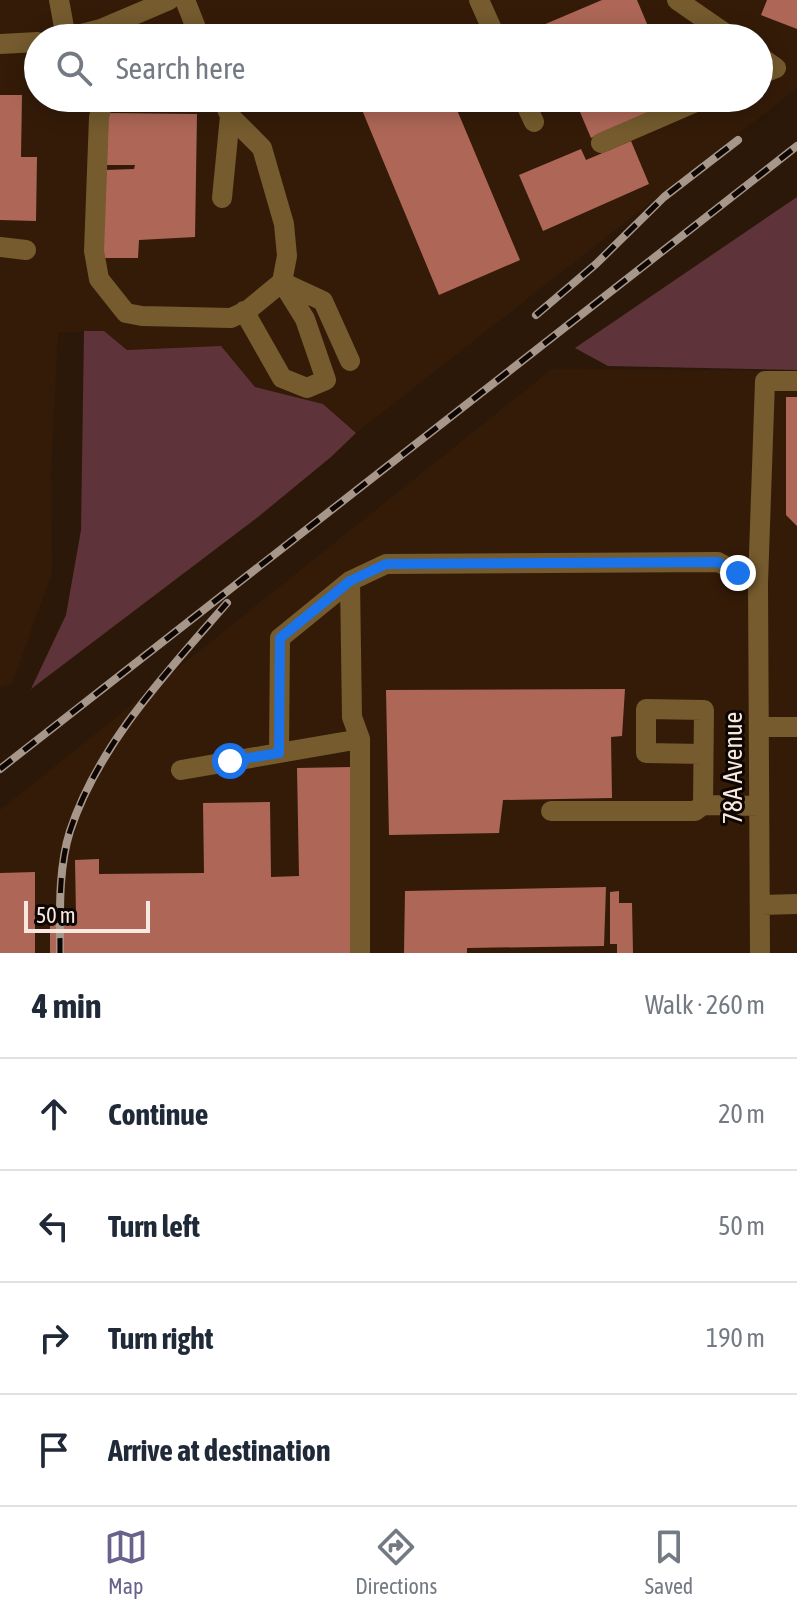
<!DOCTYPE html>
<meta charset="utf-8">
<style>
body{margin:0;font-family:"Asap Condensed",sans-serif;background:#f2f2f3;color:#1f2937}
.scale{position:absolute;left:24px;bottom:20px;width:126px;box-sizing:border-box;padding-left:8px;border:4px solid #f7e9df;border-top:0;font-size:22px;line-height:28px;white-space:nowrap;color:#f7e9df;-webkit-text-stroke:6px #0d0602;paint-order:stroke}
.stop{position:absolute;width:24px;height:24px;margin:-18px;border:6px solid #1a73e8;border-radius:50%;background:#fff}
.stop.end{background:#1a73e8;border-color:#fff;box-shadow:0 2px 8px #0008}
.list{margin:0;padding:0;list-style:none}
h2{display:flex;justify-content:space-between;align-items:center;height:104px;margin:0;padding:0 32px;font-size:34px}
h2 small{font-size:26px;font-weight:400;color:#747a83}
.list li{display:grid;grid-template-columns:52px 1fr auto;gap:24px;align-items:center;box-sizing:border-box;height:112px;padding:0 32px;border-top:2px solid #e0e1e3}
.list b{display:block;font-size:30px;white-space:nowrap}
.list em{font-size:26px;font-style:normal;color:#747a83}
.icon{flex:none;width:44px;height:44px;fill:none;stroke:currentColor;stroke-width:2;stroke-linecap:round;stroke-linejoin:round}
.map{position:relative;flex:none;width:797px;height:953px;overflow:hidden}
.search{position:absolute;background:#fff;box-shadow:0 4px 20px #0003;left:24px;right:24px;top:24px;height:88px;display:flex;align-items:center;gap:20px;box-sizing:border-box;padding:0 28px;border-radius:44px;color:#747a83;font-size:30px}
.sheet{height:552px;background:#fff}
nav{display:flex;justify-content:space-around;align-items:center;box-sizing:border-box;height:112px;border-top:2px solid #e0e1e3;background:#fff;font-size:22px;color:#747a83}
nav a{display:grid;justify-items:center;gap:4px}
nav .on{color:#6a628b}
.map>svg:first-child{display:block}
</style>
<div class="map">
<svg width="797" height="953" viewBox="0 0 797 953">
<rect width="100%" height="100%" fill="#2b1809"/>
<path fill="#341b08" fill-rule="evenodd" d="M0,0H797V88L356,433L323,404L255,387L221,346L127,350L104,331L58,332L51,470L52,573L12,684L0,687ZM38,38H759V98H38Z
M552,369L797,371V953H0V810Z"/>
<path fill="#5e343a" d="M797,197V370L608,366L575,348Z
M84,331H104L127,350L221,346L255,387L323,404L356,433L331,457L258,517L31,689L66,615L81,530Z"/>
<path fill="#ae6757" d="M602,0H637L653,38H549L543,25Z
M767,0H797V29L761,15Z
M0,95H22L21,157H37L36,221L0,220Z
M357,98H452L520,260L439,295Z
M574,98H678L679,101L591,138Z
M105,113L197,114L195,237L139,240L138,258H103L106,170L134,169L135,165H105Z
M631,141L649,184L543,231L519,175L581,149L586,160Z
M786,397H797V526L786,515Z
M625,689L622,736L611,737L612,798L503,800L499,833L389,835L386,690Z
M352,767L354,953H50V914H76L75,860L99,859V874L204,873L203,803L270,802L271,877L299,876L297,768Z
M35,872V953H0V873Z
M606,887L604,946L467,948V953H404L405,891Z
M619,891V903H632L633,953H617V944H610V892Z"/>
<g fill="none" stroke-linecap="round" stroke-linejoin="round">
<path stroke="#755b2e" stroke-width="20" d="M59,0L66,38
M185,0L200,38
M479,0L496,38
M677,0L732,38
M65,38L101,29L169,0
M0,44L38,42
M759,56L776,68L759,75
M104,98L99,117L94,251L99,279L126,313L142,316L231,318L248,310L282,282L287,256L284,224L262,148L230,116L222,98
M523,98L534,122
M601,143L705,98
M222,198L230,116
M0,247L26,250
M282,282L323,301L350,361
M244,311L282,378L307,388L326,380L305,319L282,282
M350,581L352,717L360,739V953
M759,727H797
M279,753L280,638L350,581L386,564L718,562L758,583
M703,754L646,753V709L704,710L703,805
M181,770L360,739
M551,811H695L703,805L759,806
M760,905L797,904
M760,953L758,583L765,381H797"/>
<defs>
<path id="rail" d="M536,315L596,264L664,197L738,140
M0,769L797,146
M60,953C60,913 58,869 70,831C99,743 168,671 227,603"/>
</defs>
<use href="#rail" stroke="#a7978b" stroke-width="8"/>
<use href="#rail" stroke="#0d0602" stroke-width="5" stroke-dasharray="15" stroke-linecap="butt"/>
</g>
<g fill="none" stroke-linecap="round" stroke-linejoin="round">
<path stroke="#1a73e8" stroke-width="10" d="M230,761L279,753L280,638L350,581L386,564L718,562L738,573"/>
</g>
<g text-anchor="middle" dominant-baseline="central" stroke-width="6" stroke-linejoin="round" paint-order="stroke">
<g font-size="26" fill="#f7e9df" stroke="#0d0602">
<text transform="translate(733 768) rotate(-90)">78A Avenue</text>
</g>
</g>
</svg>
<div class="scale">50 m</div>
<div class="stop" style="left:230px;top:761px"></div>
<div class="stop end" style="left:738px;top:573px"></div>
<div class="search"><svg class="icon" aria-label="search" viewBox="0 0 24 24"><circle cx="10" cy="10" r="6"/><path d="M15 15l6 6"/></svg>Search here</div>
</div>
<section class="sheet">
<h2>4 min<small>Walk · 260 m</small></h2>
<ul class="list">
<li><svg class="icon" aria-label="ahead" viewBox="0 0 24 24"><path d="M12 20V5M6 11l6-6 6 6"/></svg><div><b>Continue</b></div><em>20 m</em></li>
<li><svg class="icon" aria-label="left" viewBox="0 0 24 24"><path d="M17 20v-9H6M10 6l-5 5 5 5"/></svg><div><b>Turn left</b></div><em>50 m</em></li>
<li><svg class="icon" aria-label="right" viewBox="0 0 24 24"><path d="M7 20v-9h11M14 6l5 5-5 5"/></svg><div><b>Turn right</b></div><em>190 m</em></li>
<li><svg class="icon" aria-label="arrive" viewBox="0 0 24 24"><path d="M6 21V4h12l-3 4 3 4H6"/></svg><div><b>Arrive at destination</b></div></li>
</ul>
</section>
<nav>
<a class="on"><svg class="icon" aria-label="map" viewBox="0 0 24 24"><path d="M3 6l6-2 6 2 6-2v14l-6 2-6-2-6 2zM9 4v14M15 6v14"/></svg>Map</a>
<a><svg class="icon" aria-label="directions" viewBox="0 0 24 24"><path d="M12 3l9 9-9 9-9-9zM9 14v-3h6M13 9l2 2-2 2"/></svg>Directions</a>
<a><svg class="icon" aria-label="saved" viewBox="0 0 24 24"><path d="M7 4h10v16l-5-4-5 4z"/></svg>Saved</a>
</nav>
